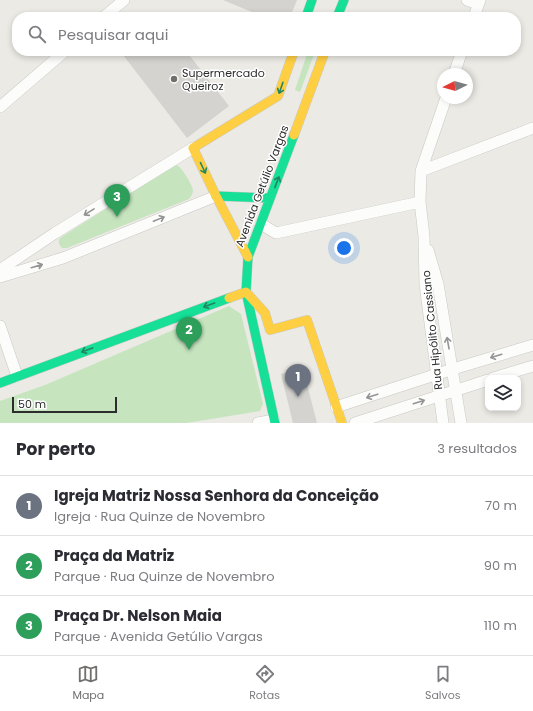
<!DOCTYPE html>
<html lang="pt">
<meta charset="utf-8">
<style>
body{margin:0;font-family:Poppins,sans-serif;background:#f2f2f3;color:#2b2b33}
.controls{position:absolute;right:12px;bottom:12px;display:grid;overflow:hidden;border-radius:8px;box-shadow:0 2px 6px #0003}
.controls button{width:36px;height:36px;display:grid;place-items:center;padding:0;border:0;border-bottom:1px solid #e1e1e2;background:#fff;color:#2b2b33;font:20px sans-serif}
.compass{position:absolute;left:437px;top:68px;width:36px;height:36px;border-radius:50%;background:#fff;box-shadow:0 2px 6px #0003;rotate:265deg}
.scale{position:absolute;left:12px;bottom:10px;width:105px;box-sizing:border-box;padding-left:4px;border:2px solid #2d2d2d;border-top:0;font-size:11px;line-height:14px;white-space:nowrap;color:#2d2d2d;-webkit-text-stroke:3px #fff;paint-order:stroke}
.you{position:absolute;left:344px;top:248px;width:14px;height:14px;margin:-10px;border:3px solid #fff;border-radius:50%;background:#1a73e8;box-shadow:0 0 0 6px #1a73e833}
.badge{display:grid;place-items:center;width:26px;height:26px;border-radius:50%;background:#706f6d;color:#fff;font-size:13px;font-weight:700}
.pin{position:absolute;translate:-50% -33px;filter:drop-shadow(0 1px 2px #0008)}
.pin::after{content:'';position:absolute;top:21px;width:14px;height:12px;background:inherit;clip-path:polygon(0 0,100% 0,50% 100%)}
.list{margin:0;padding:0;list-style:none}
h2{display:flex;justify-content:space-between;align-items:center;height:52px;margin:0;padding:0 16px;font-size:17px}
h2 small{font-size:13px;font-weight:400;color:#7c7c81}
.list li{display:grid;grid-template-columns:26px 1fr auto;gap:12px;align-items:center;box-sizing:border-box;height:60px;padding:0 16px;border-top:1px solid #e1e1e2}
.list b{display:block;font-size:15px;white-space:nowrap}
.list p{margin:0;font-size:13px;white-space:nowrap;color:#7c7c81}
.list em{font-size:13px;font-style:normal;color:#7c7c81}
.icon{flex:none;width:22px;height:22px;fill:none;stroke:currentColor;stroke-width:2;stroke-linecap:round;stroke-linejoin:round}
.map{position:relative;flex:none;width:533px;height:423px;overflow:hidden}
.search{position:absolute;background:#fff;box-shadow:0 2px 6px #0003;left:12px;right:12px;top:12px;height:44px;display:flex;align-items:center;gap:10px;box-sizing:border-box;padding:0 14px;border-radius:16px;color:#7c7c81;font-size:15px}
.sheet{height:232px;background:#fff}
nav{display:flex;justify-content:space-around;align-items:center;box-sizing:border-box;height:56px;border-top:1px solid #e1e1e2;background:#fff;font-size:11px;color:#7c7c81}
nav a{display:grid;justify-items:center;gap:2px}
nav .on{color:#706f6d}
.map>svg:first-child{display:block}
</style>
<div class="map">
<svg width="533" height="423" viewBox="0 0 533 423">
<rect width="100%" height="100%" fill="#ebeae4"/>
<path fill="#c6e5bf" d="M308,51L315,52L300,92L295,90Z
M177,165C182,168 192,184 193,190C193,194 191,196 189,199L67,248H62L59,244V239L63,236L172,167Z
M229,306L241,314L263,404L260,411L186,423H0V401L45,385Z"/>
<path fill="#d4d3cf" d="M223,0H297L290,17H264Z
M120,51H186L229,106L187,138Z
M303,369L317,423H293L281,374Z"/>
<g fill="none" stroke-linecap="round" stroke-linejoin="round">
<defs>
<path id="street" d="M467,0L478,4
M104,17L124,0
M474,17L480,0
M454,74L462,51
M0,107L65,51
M421,171L533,128
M261,224L276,233L420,202
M428,250L438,284L461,423
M0,270L55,233L193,148
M0,277L63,258L216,196
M0,326L17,376
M493,378L533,366
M336,407L453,369L533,345
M258,423L274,420
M355,423L488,380
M443,423L425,284L424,236L420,202L421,171L446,98"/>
<path id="fast" d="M306,17L312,0
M337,17L344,0
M216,196L270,198
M0,383L229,298
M275,423L246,292L248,257L294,135"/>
<path id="slow" d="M294,135L325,51
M248,257L216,196L193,148L278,96L294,51
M229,298L246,292L265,313L270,330L307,320L342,423"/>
</defs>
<use href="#street" stroke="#c9c8c7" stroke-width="12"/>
<use href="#fast" stroke="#c9c8c7" stroke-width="10"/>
<use href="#slow" stroke="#c9c8c7" stroke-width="10"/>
<use href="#street" stroke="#fcfcfb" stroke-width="11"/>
<use href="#fast" stroke="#16e098" stroke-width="9"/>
<use href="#slow" stroke="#ffcf43" stroke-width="9"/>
</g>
<defs><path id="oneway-shaft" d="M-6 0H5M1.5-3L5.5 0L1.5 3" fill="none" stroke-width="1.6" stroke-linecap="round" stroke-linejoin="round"/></defs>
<g stroke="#228662">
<use href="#oneway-shaft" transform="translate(281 88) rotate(109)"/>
<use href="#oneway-shaft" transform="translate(203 168) rotate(65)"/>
<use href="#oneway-shaft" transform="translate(277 182) rotate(-69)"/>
<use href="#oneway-shaft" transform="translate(209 305) rotate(160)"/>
<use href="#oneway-shaft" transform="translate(87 350) rotate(160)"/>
</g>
<g stroke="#949494">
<use href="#oneway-shaft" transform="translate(89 212) rotate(148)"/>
<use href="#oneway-shaft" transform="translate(159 219) rotate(-22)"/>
<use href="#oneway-shaft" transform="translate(37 266) rotate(-16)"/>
<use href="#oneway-shaft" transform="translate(448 343) rotate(-100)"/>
<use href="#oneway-shaft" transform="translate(496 356) rotate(163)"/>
<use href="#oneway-shaft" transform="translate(372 396) rotate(162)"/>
<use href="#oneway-shaft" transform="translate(419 402) rotate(-18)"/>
</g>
<circle fill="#706f6d" stroke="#fff" stroke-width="1.5" cx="174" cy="79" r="4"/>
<g text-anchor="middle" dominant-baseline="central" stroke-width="3" stroke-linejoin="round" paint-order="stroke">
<g font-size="11" fill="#2d2d2d" stroke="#fff" text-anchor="start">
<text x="182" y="73">Supermercado<tspan x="182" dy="13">Queiroz</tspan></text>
</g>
<g font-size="11" fill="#2d2d2d" stroke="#fff">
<text transform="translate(262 186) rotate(-69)">Avenida Getúlio Vargas</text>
<text transform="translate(432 330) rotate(-96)">Rua Hipólito Cassiano</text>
</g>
</g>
</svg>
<div class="controls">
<button><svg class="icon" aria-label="layers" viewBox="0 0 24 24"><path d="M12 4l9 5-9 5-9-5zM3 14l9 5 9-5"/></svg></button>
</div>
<svg class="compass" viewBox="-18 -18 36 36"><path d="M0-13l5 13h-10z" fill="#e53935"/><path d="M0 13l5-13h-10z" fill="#7c7c81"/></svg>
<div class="scale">50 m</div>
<div class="you"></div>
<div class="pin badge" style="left:298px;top:397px;background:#6b7280">1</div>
<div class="pin badge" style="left:189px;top:350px;background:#2e9e5b">2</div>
<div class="pin badge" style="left:117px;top:217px;background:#2e9e5b">3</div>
<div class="search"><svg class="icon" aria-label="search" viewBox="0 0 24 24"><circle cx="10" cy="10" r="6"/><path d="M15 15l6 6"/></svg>Pesquisar aqui</div>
</div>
<section class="sheet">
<h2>Por perto<small>3 resultados</small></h2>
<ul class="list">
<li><span class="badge" style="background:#6b7280">1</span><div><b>Igreja Matriz Nossa Senhora da Conceição</b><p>Igreja · Rua Quinze de Novembro</p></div><em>70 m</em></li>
<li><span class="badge" style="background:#2e9e5b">2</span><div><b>Praça da Matriz</b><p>Parque · Rua Quinze de Novembro</p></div><em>90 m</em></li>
<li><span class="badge" style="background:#2e9e5b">3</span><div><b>Praça Dr. Nelson Maia</b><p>Parque · Avenida Getúlio Vargas</p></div><em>110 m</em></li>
</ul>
</section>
<nav>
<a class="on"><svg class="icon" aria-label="map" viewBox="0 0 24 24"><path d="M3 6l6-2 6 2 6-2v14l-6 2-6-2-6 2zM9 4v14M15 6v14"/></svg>Mapa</a>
<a><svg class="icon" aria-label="directions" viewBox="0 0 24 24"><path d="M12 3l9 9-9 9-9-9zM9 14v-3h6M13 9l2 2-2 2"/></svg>Rotas</a>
<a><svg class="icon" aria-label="saved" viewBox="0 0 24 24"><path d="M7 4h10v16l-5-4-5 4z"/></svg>Salvos</a>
</nav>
